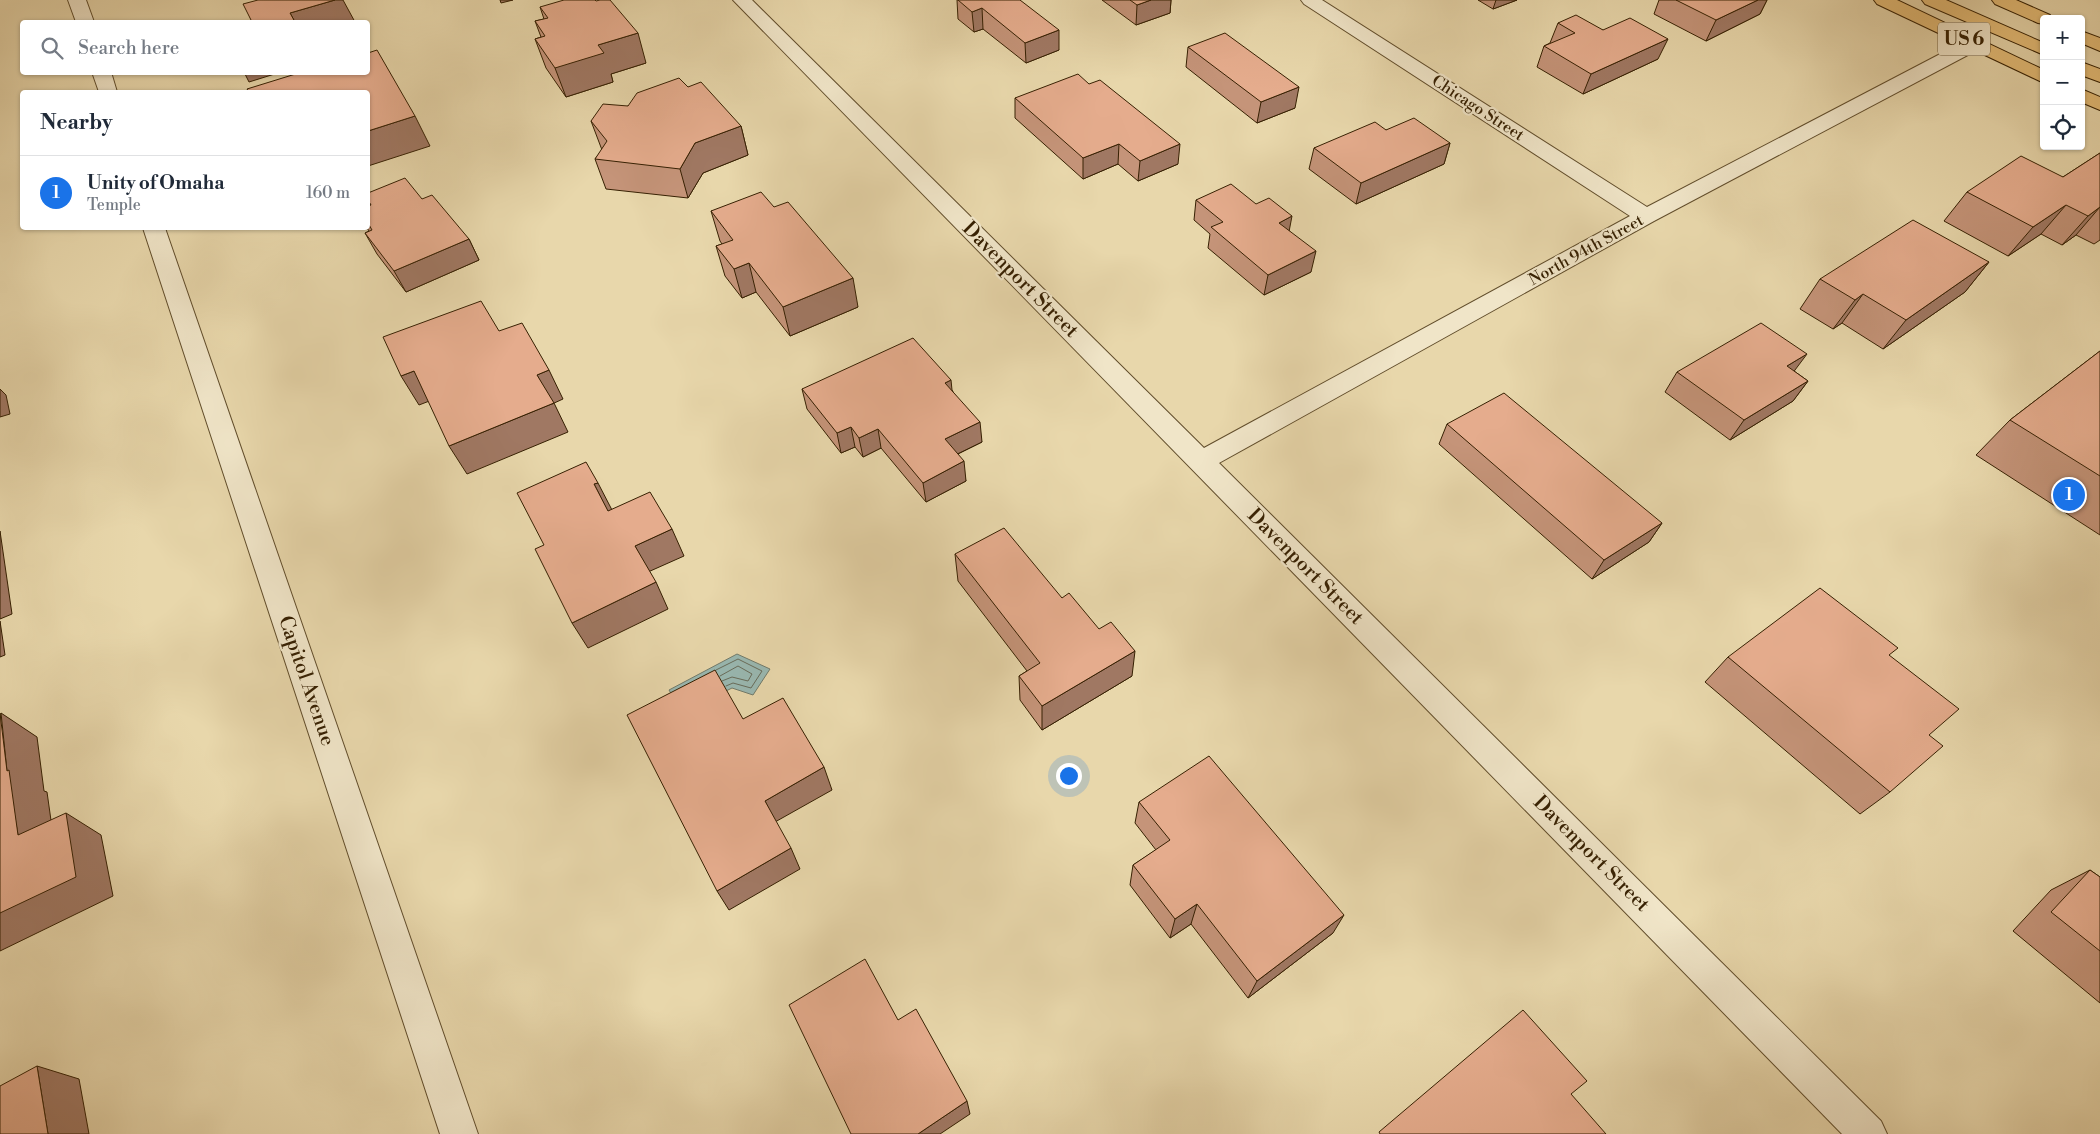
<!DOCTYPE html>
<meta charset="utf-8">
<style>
body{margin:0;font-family:"Libre Bodoni",serif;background:#f6f6f7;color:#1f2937}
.controls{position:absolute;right:15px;top:15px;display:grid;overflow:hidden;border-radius:5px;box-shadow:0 1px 4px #0004}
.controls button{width:45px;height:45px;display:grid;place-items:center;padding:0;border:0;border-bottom:1px solid #e0e1e3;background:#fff;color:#1f2937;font:25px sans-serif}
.you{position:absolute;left:1068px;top:775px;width:18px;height:18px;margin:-12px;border:4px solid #fff;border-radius:50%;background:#1a73e8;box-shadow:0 0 0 8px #1a73e833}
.badge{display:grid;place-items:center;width:32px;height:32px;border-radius:50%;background:#1a73e8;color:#fff;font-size:16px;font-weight:700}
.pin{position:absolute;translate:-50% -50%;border:2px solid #fff;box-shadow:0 1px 5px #0006}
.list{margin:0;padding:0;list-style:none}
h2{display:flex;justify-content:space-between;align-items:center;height:65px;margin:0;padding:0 20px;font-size:21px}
h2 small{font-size:16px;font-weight:400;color:#747a83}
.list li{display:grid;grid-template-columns:32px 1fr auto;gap:15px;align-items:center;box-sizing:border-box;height:75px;padding:0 20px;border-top:1px solid #e0e1e3}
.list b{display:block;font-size:19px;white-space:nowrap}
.list p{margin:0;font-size:16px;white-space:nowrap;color:#747a83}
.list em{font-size:16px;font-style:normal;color:#747a83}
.icon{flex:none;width:28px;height:28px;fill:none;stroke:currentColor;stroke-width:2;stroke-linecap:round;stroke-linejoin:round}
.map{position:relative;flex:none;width:2100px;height:1134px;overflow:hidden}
.search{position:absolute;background:#fff;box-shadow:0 1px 4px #0004;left:20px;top:20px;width:350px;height:55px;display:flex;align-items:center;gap:12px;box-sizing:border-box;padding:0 18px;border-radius:5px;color:#747a83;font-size:19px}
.panel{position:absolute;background:#fff;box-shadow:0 1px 4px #0004;left:20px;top:90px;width:350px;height:140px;border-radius:5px}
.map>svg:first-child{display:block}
</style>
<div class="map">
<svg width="2100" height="1134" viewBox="0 0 2100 1134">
<rect width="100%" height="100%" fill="#e8d7ab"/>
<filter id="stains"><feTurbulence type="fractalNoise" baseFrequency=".004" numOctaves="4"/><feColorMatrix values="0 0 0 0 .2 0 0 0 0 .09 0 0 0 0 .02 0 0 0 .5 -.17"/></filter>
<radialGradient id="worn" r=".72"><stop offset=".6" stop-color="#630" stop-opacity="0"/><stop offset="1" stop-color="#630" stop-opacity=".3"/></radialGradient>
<path fill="#99b8b1" stroke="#717b6b" d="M737,654L770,669L753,695L732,688L682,713L669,690Z"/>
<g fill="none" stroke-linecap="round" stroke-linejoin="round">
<path stroke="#686c5a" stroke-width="1" d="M716,670L738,659L762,671L751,688L733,683L726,686
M720,676L738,666L752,674L748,681L732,677L722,681"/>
<defs>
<path id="minor" d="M68,0H86L94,22H76Z
M733,0H752L1204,448L1630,216L1304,4L1301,0H1322L1647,207L1967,40L1974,38L1981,40L1983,44L1981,48L1654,221L1219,463L1881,1121L1887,1134H1842Z
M92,72H111L117,92H99Z
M143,228H165L478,1134H440Z"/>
<path id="highway" d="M1874,0H1897L2044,70V83L1877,4Z
M1922,0H1946L2044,43V55L1925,4Z
M1992,0H2016L2050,15L2053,19H2044V24L2038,23L1995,4Z
M2081,31L2100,38V51L2081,43Z
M2081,62L2100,69V82L2081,75Z
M2081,89L2100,97V110L2081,102Z"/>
</defs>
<use href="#minor" stroke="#624e2c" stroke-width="2"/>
<use href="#highway" stroke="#362002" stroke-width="2"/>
<use href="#minor" fill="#f0e5c8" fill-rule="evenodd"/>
<use href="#highway" fill="#e4bc76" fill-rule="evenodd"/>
</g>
<path fill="#c59479" stroke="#362002" d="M957,0H1020L1059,50L1026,63L983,29L974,32L958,19Z
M1102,0H1171L1170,13L1136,25Z
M1478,0H1517L1493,9Z
M1659,0H1767L1760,14L1706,41L1654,14Z
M540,7L646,63L611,74L613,82L566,97L546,68L535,39L541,37L535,21L544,19Z
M1558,23L1603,30L1658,59L1583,94L1537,67L1544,46L1550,43Z
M1188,47L1295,108L1257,123L1186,67Z
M688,87L741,126L748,155L703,173L688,198L606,189L595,159L602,150L591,121L628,106Z
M1015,98L1178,164L1138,181L1118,164L1083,179L1015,118Z
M1386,130L1450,143L1444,164L1356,204L1309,169L1314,148Z
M2100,153V240L2094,244L2076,235L2062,245L2041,234L2008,256L1944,221L1967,192L2063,177Z
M368,193L422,199L469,239L479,260L406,292L377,254L365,233L369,231L367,228L368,206L369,205L368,202Z
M1196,200L1289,230L1311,272L1264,295L1208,248L1210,234L1194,220Z
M774,207L858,307L790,336L756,292L742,298L725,276L716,246L722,244L720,241L711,211Z
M1989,262L1965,292L1883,349L1842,323L1833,329L1800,309L1820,279Z
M2100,351V535L1976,455L2010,420Z
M1794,371L1808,381L1793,401L1730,440L1665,392L1677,372Z
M802,389L952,390L982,442L958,454L966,481L926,502L881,448L863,457L855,447L841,453L807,409Z
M1447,424L1662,523L1649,542L1592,579L1439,444Z
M955,554L1062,598L1132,676L1042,730L1020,700L1019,676L1027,671L958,581Z
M1889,655L1890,792L1860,814L1705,682L1728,657Z
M1139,802L1333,933L1248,998L1191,924L1170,938L1130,885L1133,865L1156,850L1135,823Z
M2090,870L2100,877V1003L2013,931L2051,890Z"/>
<path fill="#a07863" stroke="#362002" d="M335,0H343L355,22H295L290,13Z
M500,0H513L501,3Z
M1151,0H1171L1170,13L1136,25L1137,5Z
M1496,0H1517L1493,9Z
M1758,0H1767L1760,14L1706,41L1716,20Z
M982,8L983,29L974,32L972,12Z
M1059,30V50L1026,63L1025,43Z
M638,33L646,63L611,74L613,82L566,97L555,68L598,45Z
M1668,39L1658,59L1583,94L1591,74Z
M244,72H281L249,82Z
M1299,87L1295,108L1257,123L1261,102Z
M415,116L430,146L368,166V131Z
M741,126L748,155L703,173L688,198L680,169L695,143Z
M1450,143L1444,164L1356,204L1361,183Z
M1119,144L1118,164L1083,179V158Z
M1180,144L1178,164L1138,181L1140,161Z
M2066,205L2041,234L2008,256L2033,227Z
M2100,207L2076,235L2062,245L2088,216Z
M1292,216L1288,237L1279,223Z
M469,239L479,260L406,292L394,271Z
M1316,251L1311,272L1264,295L1268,275Z
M1989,262L1965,292L1883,349L1906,320Z
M749,263L756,292L742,298L734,269Z
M853,278L858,307L790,336L783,307Z
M1863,294L1842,323L1833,329L1855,300Z
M1807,354L1792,374L1787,366Z
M549,370L563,399L552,404L537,375Z
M414,371L432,400L419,405L401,376Z
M951,380L953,400L945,383Z
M1808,381L1793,401L1730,440L1744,420Z
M0,389L6,395L10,414L0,417Z
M554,403L568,432L467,474L449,446Z
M980,422L982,442L947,459L945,439Z
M851,427L855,447L841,453L837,433Z
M878,429L881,448L863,457L859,438Z
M964,461L966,481L926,502L923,483Z
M598,483L612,510L608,512L594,484Z
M1662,523L1649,542L1592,579L1604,560Z
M672,529L684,556L648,572L635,546Z
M0,531L12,614L0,619Z
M656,582L668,609L588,648L572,623Z
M0,621L5,655L0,657Z
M1135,651L1132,676L1042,730V706Z
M1,713L37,737L44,791L47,792L56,856L18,835L7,771Z
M824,767L832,790L775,822L765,801Z
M66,813L101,835L113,896L0,951V913Z
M791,848L800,869L729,910L717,891Z
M1197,904L1191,924L1170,938L1175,919Z
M1344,915L1333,933L1248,998L1257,981Z
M37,1066L79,1079L89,1134H48Z
M967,1101L970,1114L940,1134H918Z"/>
<path fill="#e5ac8d" stroke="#362002" d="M258,0H335L290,13L295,22H252L243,4Z
M564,0H595L596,1L600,0H610L638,33L598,45L604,53L555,68L535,39L545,36L535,21L548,18L540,7Z
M958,0H1020L1059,30L1025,43L982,8L972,12Z
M1130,0H1151L1137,5Z
M1676,0H1758L1716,20Z
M1576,15L1603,30L1630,18L1668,39L1591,74L1544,46L1575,33L1558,23Z
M1225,33L1299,87L1261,102L1188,47Z
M377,50L415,116L368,131V92H319L318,91L314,92H249L247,89L302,72H368V53Z
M1078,74L1089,84L1100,80L1180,144L1140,161L1119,144L1083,158L1015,98Z
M679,78L688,87L701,82L741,126L695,143L680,169L595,159L607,141L591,121L603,104L628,106L637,93Z
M1414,118L1450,143L1361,183L1314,148L1375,122L1386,130Z
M2100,153V207L2088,216L2066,205L2033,227L1967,192L2021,156L2063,177Z
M405,178L422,199L432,195L469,239L394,271L365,233L372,230L368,223V206L371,205L368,200V193Z
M1231,184L1256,204L1269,198L1292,216L1279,223L1316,251L1268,275L1211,227L1223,222L1196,200Z
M761,192L774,207L788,202L853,278L783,307L749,263L734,269L716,246L733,240L711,211Z
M1913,220L1989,262L1906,320L1863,294L1855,300L1820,279Z
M481,301L499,331L522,323L549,370L537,375L554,403L449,446L414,371L401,376L383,337Z
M1761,323L1807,354L1787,366L1808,381L1744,420L1677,372Z
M913,338L951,380L945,383L980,422L945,439L964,461L923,483L878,429L859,438L851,427L837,433L802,389Z
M2100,351V476L2010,420Z
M1504,393L1662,523L1604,560L1447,424Z
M586,462L598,483L594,484L608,511L650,492L672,529L635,546L656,582L572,623L535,549L544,545L517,493Z
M1004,528L1062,598L1069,593L1099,629L1111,622L1135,651L1042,706L1019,676L1040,663L955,554Z
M1820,588L1898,648L1889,655L1959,709L1929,735L1943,746L1890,792L1728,657Z
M715,670L743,719L783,698L824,767L765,801L791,848L717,891L627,715Z
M0,713L7,771L9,770L18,835L66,813L76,877L0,913Z
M1209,756L1344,915L1257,981L1197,904L1175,919L1133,865L1170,840L1139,802Z
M2090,870L2100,877V951L2051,912Z
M865,959L898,1020L916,1009L967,1101L918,1134H851L789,1005Z
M1523,1010L1587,1081L1571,1094L1606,1134H1380L1379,1132Z
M37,1066L48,1134H0V1086Z"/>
<g text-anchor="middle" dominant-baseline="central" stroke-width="4.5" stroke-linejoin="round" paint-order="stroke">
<g font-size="16" fill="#362002" stroke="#f0e5c8">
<text transform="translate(1478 108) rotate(33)">Chicago Street</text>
<text transform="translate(1586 250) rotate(-29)">North 94th Street</text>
</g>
<rect fill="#f0e5c8" stroke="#6e5b3d" stroke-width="1" x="1938" y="22.5" width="52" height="33" rx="4"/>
<g font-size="19" font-weight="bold" fill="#362002">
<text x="1964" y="39">US 6</text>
</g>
<g font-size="20" fill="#362002" stroke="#f0e5c8">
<text transform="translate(1020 280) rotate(45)">Davenport Street</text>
<text transform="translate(1305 567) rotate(45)">Davenport Street</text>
<text transform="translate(306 681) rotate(71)">Capitol Avenue</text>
<text transform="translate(1591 854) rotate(45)">Davenport Street</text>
</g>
</g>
<rect width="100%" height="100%" filter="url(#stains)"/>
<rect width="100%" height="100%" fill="url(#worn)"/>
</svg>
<div class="controls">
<button>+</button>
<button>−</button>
<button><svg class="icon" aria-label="locate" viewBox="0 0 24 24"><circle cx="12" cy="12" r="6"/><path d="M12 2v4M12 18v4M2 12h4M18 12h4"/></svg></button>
</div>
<div class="you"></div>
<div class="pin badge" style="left:2069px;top:495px">1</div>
<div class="search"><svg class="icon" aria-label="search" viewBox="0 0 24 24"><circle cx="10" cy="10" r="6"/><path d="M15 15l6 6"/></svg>Search here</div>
<section class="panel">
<h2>Nearby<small></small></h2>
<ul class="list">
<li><span class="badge">1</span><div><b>Unity of Omaha</b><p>Temple</p></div><em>160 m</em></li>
</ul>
</section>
</div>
